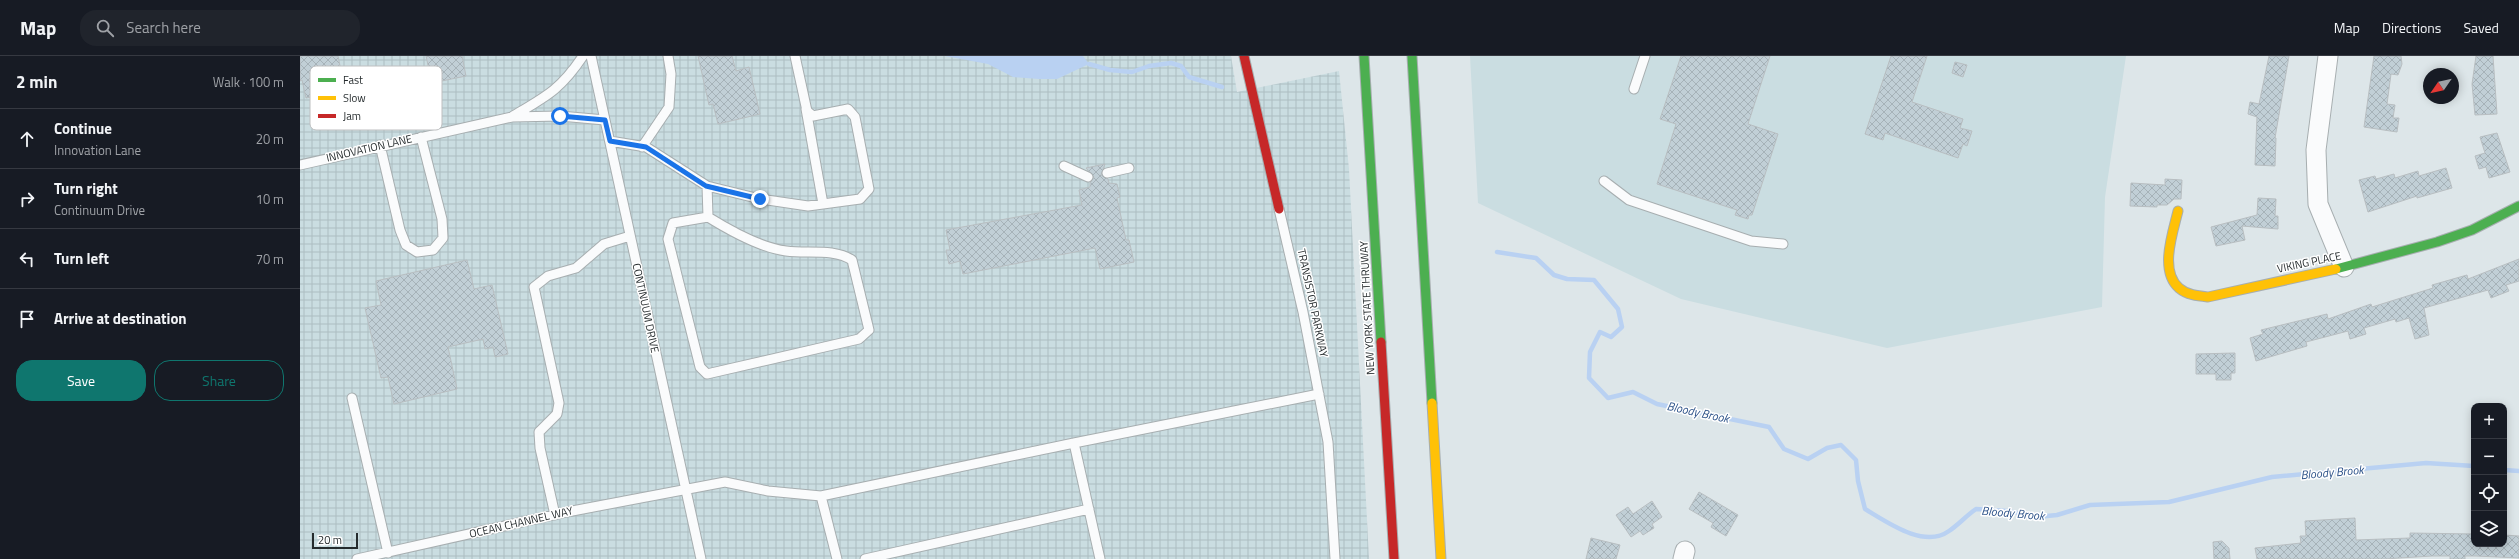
<!DOCTYPE html>
<meta charset="utf-8">
<style>
body{margin:0;font-family:"Titillium Web",sans-serif;background:#20242c;color:#f1f3f6}
.controls{position:absolute;right:12px;bottom:12px;display:grid;overflow:hidden;border-radius:8px;box-shadow:0 2px 10px #0003}
.controls button{width:36px;height:36px;display:grid;place-items:center;padding:0;border:0;border-bottom:1px solid #363941;background:#171b24;color:#f1f3f6;font:20px sans-serif}
.compass{position:absolute;left:2123px;top:12px;width:36px;height:36px;border-radius:50%;background:#171b24;box-shadow:0 2px 10px #0003;rotate:236deg}
.scale{position:absolute;left:12px;bottom:10px;width:46px;box-sizing:border-box;padding-left:4px;border:2px solid #252b2d;border-top:0;font-size:11px;line-height:14px;white-space:nowrap;color:#252b2d;-webkit-text-stroke:3px #fff;paint-order:stroke}
.stop{position:absolute;width:12px;height:12px;margin:-9px;border:3px solid #1a73e8;border-radius:50%;background:#fff}
.stop.end{background:#1a73e8;border-color:#fff;box-shadow:0 1px 4px #0008}
.list{margin:0;padding:0;list-style:none}
h2{display:flex;justify-content:space-between;align-items:center;height:52px;margin:0;padding:0 16px;font-size:17px}
h2 small{font-size:13px;font-weight:400;color:#9ea1a6}
.list li{display:grid;grid-template-columns:26px 1fr auto;gap:12px;align-items:center;box-sizing:border-box;height:60px;padding:0 16px;border-top:1px solid #363941}
.list b{display:block;font-size:15px;white-space:nowrap}
.list p{margin:0;font-size:13px;white-space:nowrap;color:#9ea1a6}
.list em{font-size:13px;font-style:normal;color:#9ea1a6}
.actions{display:flex;gap:8px;padding:12px 16px}
.actions a{flex:1;padding:9px 0;border:1px solid #0f766e;border-radius:16px;text-align:center;font-size:14px;color:#0f766e}
.actions .main{background:#0f766e;color:#fff}
.icon{flex:none;width:22px;height:22px;fill:none;stroke:currentColor;stroke-width:2;stroke-linecap:round;stroke-linejoin:round}
.map{position:relative;flex:none;width:2219px;height:503px;overflow:hidden}
header{display:flex;align-items:center;gap:24px;box-sizing:border-box;height:56px;padding:0 20px;background:#171b24;border-bottom:1px solid #363941}
header strong{font-size:19px}
nav{display:flex;gap:22px;margin-inline-start:auto;font-size:14px}
.search{width:280px;height:36px;background:#20242c;display:flex;align-items:center;gap:10px;box-sizing:border-box;padding:0 14px;border-radius:16px;color:#9ea1a6;font-size:15px}
main{display:flex}
aside{flex:1;background:#171b24}
.map>svg:first-child{display:block}
</style>
<header>
<strong>Map</strong>
<div class="search"><svg class="icon" aria-label="search" viewBox="0 0 24 24"><circle cx="10" cy="10" r="6"/><path d="M15 15l6 6"/></svg>Search here</div>
<nav><a>Map</a><a>Directions</a><a>Saved</a></nav>
</header>
<main>
<aside>
<h2>2 min<small>Walk · 100 m</small></h2>
<ul class="list">
<li><svg class="icon" aria-label="ahead" viewBox="0 0 24 24"><path d="M12 20V5M6 11l6-6 6 6"/></svg><div><b>Continue</b><p>Innovation Lane</p></div><em>20 m</em></li>
<li><svg class="icon" aria-label="right" viewBox="0 0 24 24"><path d="M7 20v-9h11M14 6l5 5-5 5"/></svg><div><b>Turn right</b><p>Continuum Drive</p></div><em>10 m</em></li>
<li><svg class="icon" aria-label="left" viewBox="0 0 24 24"><path d="M17 20v-9H6M10 6l-5 5 5 5"/></svg><div><b>Turn left</b></div><em>70 m</em></li>
<li><svg class="icon" aria-label="arrive" viewBox="0 0 24 24"><path d="M6 21V4h12l-3 4 3 4H6"/></svg><div><b>Arrive at destination</b></div></li>
</ul>
<div class="actions"><a class="main">Save</a><a>Share</a></div>
</aside>
<div class="map">
<svg width="2219" height="503" viewBox="0 0 2219 503">
<defs>
<pattern id="industrial-grid" width="8" height="8" patternUnits="userSpaceOnUse"><rect width="8" height="8" fill="#cadde1"/><path d="M0 4h8M4 0v8" fill="none" stroke="#adbec1"/></pattern>
<pattern id="building-cross-hatch" width="8" height="8" patternUnits="userSpaceOnUse"><rect width="8" height="8" fill="#c1cfd6"/><path d="M0 0l8 8M0 8l8-8" fill="none" stroke="#a6b2b8"/></pattern>
</defs>
<rect width="100%" height="100%" fill="#dde6e9"/>
<path fill="#cadde1" d="M1170,0H1826L1805,141L1802,251L1587,292L1381,243L1178,147Z"/>
<path fill="url(#industrial-grid)" d="M0,0H931L937,36L1039,15L1049,113L1069,503H0Z"/>
<path fill="#b9d1f2" d="M645,0H783L789,8L757,23H739L713,21L688,8Z"/>
<g fill="none" stroke-linecap="round" stroke-linejoin="round">
<path stroke="#b9d1f2" stroke-width="4.5" d="M789,8L810,14L832,16L849,10L871,7L881,10L889,21L922,31
M1197,196L1236,202L1254,219L1267,223L1294,224L1318,253L1322,271L1311,281L1300,276L1290,296L1289,322L1308,342L1333,336L1357,348L1469,371L1484,393L1508,403L1527,392L1541,389L1556,404L1558,425L1565,453C1587,466 1624,493 1649,475C1658,469 1666,460 1676,453L1707,455L1737,461L1757,459L1790,449L1869,446L1972,421L2126,407L2174,410
M2204,414L2219,415"/>
</g>
<path fill="url(#building-cross-hatch)" stroke="#b8bec1" d="M0,0H38L45,34L6,42L2,24L0,25Z
M126,0H162L166,20L132,27Z
M398,0H432L436,15L449,11L460,58L418,68L413,48L409,49Z
M1381,0H1470L1448,68L1478,78L1452,159H1449L1448,163L1435,159L1437,154L1357,128L1376,68L1360,63Z
M1591,0H1627L1612,46L1663,63L1660,72L1672,75L1667,90L1663,88L1658,102L1585,77L1583,84L1565,78Z
M1969,0H1989L1975,82H1976L1975,110L1955,109L1957,61L1948,58L1950,46L1959,48Z
M2074,0H2101L2102,8L2098,19L2091,18L2087,48L2095,49L2093,62H2099L2097,76L2064,71Z
M2176,0H2193L2197,58L2175,59L2172,28Z
M1655,6L1667,9L1663,21L1652,17Z
M2197,77L2210,116L2189,122L2186,111L2179,113L2175,100L2185,97L2180,81Z
M805,108L801,119L808,123L809,127L817,128L820,141L817,142L826,184H829L834,206L800,213L795,192L663,218L660,205L649,208L646,194H650L646,174L782,149L779,134L790,131V127L794,121L786,112Z
M2146,112L2152,132L2117,142V140L2068,156L2059,124L2075,120L2076,123L2094,118L2095,122L2118,115L2119,120Z
M1865,123L1882,124L1881,143H1874L1867,149H1857V151L1830,150L1831,127L1865,129Z
M1958,142L1976,143L1975,160H1978V173L1942,170L1945,184L1916,190L1911,171L1957,159Z
M2219,203V225L2206,229L2209,235L2191,242L2188,234L2124,252L2129,279L2115,283L2109,262L2096,266L2095,263L2064,272L2066,278L2050,283L2048,275L2006,286L2007,290L1956,305L1950,282L1963,278L1961,274L2027,258L2028,263L2071,248L2072,251L2133,232L2132,229L2167,219L2168,223Z
M167,204L174,233L192,229L208,298L195,301L193,291L185,293L183,283L148,291L157,333L94,348L88,321L81,322L65,252L81,249L76,225Z
M1935,297V317H1931V324H1916V318H1896V298Z
M1399,436L1438,459L1426,480L1411,471L1413,467L1389,453Z
M1352,445L1362,461L1352,468L1354,472L1343,479L1340,475L1331,481L1316,459L1328,451L1333,458Z
M2055,462L2056,484L2110,482V477L2174,478V488H2204V479L2219,480V502L2176,500H2165V503H2150V500H2132L2084,503H1957L1955,492L2001,487L2000,480H2006L2005,465Z
M1291,482L1320,489L1316,503H1286Z
M1922,485L1929,492L1930,503H1914L1913,486Z"/>
<g fill="none" stroke-linecap="round" stroke-linejoin="round">
<defs>
<path id="lane" d="M291,0L401,503
M1334,33L1345,0
M506,53L523,148
M213,60C247,40 261,33 283,0
M310,85L346,91L407,130L460,143L508,150L560,143L569,133L555,61L548,53L513,60L507,55L495,0
M80,89L100,174L106,189L117,196L133,194L143,182L142,163L121,81
M342,91L369,51L371,18L368,0
M0,109L212,61L260,60L305,64
M764,110L788,121
M807,117L829,112
M1304,125L1329,144L1451,185L1483,188
M407,130L408,161L373,167L368,183L400,311L407,318L559,283L569,274L552,204C533,192 508,198 486,195C462,192 429,174 408,161
M979,153L1003,256L1028,386L1035,503
M52,342L88,497
M255,459L240,392L239,376L257,358L259,347L234,231L248,220L276,212L304,188L330,180
M57,503L267,456L425,426L468,435L521,440
M537,503L521,440L774,387
M565,503L789,453
M800,503L774,387L1019,338"/>
<path id="street" d="M2028,0L2016,94L2018,148L2044,211
M1383,503L1385,495"/>
<path id="fast" d="M1064,0L1081,286
M1112,0L1132,347
M2036,213L2137,186L2172,174L2219,150"/>
<path id="slow" d="M1878,155C1873,176 1859,215 1879,232C1887,239 1898,240 1908,241L2036,213
M1132,347L1141,503"/>
<path id="jam" d="M944,0L979,153
M1081,286L1094,503"/>
</defs>
<use href="#lane" stroke="#a7aeb0" stroke-width="11"/>
<use href="#street" stroke="#a7aeb0" stroke-width="21"/>
<use href="#fast" stroke="#a7aeb0" stroke-width="11"/>
<use href="#slow" stroke="#a7aeb0" stroke-width="11"/>
<use href="#jam" stroke="#a7aeb0" stroke-width="11"/>
<use href="#lane" stroke="#fafbfc" stroke-width="9"/>
<use href="#street" stroke="#fafbfc" stroke-width="19"/>
<use href="#fast" stroke="#4caf50" stroke-width="9"/>
<use href="#slow" stroke="#ffc107" stroke-width="9"/>
<use href="#jam" stroke="#c62828" stroke-width="9"/>
</g>
<g fill="none" stroke-linecap="round" stroke-linejoin="round">
<path stroke="#1a73e8" stroke-width="5" d="M260,60L305,64L310,85L346,91L406,130L460,143"/>
</g>
<g text-anchor="middle" dominant-baseline="central" stroke-width="3" stroke-linejoin="round" paint-order="stroke">
<g font-size="11" fill="#252b2d" stroke="#fff">
<text transform="translate(69 92) rotate(-13)">INNOVATION LANE</text>
<text transform="translate(2009 206) rotate(-12)">VIKING PLACE</text>
<text transform="translate(1013 247) rotate(78)">TRANSISTOR PARKWAY</text>
<text transform="translate(346 252) rotate(78)">CONTINUUM DRIVE</text>
<text transform="translate(1067 252) rotate(-93)">NEW YORK STATE THRUWAY</text>
<text transform="translate(221 466) rotate(-13)">OCEAN CHANNEL WAY</text>
</g>
<g font-size="12" font-style="italic" fill="#2b5188" stroke="#fff">
<text transform="translate(1398 356) rotate(12)">Bloody Brook</text>
<text transform="translate(2032 416) rotate(-5)">Bloody Brook</text>
<text transform="translate(1713 457) rotate(5)">Bloody Brook</text>
</g>
</g>
<rect x="10" y="10" width="132" height="64" rx="6" fill="#fff" stroke="#bebfc0" stroke-width="1"/>
<rect x="18" y="22" width="18" height="4" fill="#4caf50"/>
<rect x="18" y="40" width="18" height="4" fill="#ffc107"/>
<rect x="18" y="58" width="18" height="4" fill="#c62828"/>
<g font-size="11" fill="#252b2d">
<text x="43" y="28">Fast</text>
<text x="43" y="46">Slow</text>
<text x="43" y="64">Jam</text>
</g>
</svg>
<div class="controls">
<button>+</button>
<button>−</button>
<button><svg class="icon" aria-label="locate" viewBox="0 0 24 24"><circle cx="12" cy="12" r="6"/><path d="M12 2v4M12 18v4M2 12h4M18 12h4"/></svg></button>
<button><svg class="icon" aria-label="layers" viewBox="0 0 24 24"><path d="M12 4l9 5-9 5-9-5zM3 14l9 5 9-5"/></svg></button>
</div>
<svg class="compass" viewBox="-18 -18 36 36"><path d="M0-13l5 13h-10z" fill="#e53935"/><path d="M0 13l5-13h-10z" fill="#9ea1a6"/></svg>
<div class="scale">20 m</div>
<div class="stop" style="left:260px;top:60px"></div>
<div class="stop end" style="left:460px;top:143px"></div>
</div>
</main>
